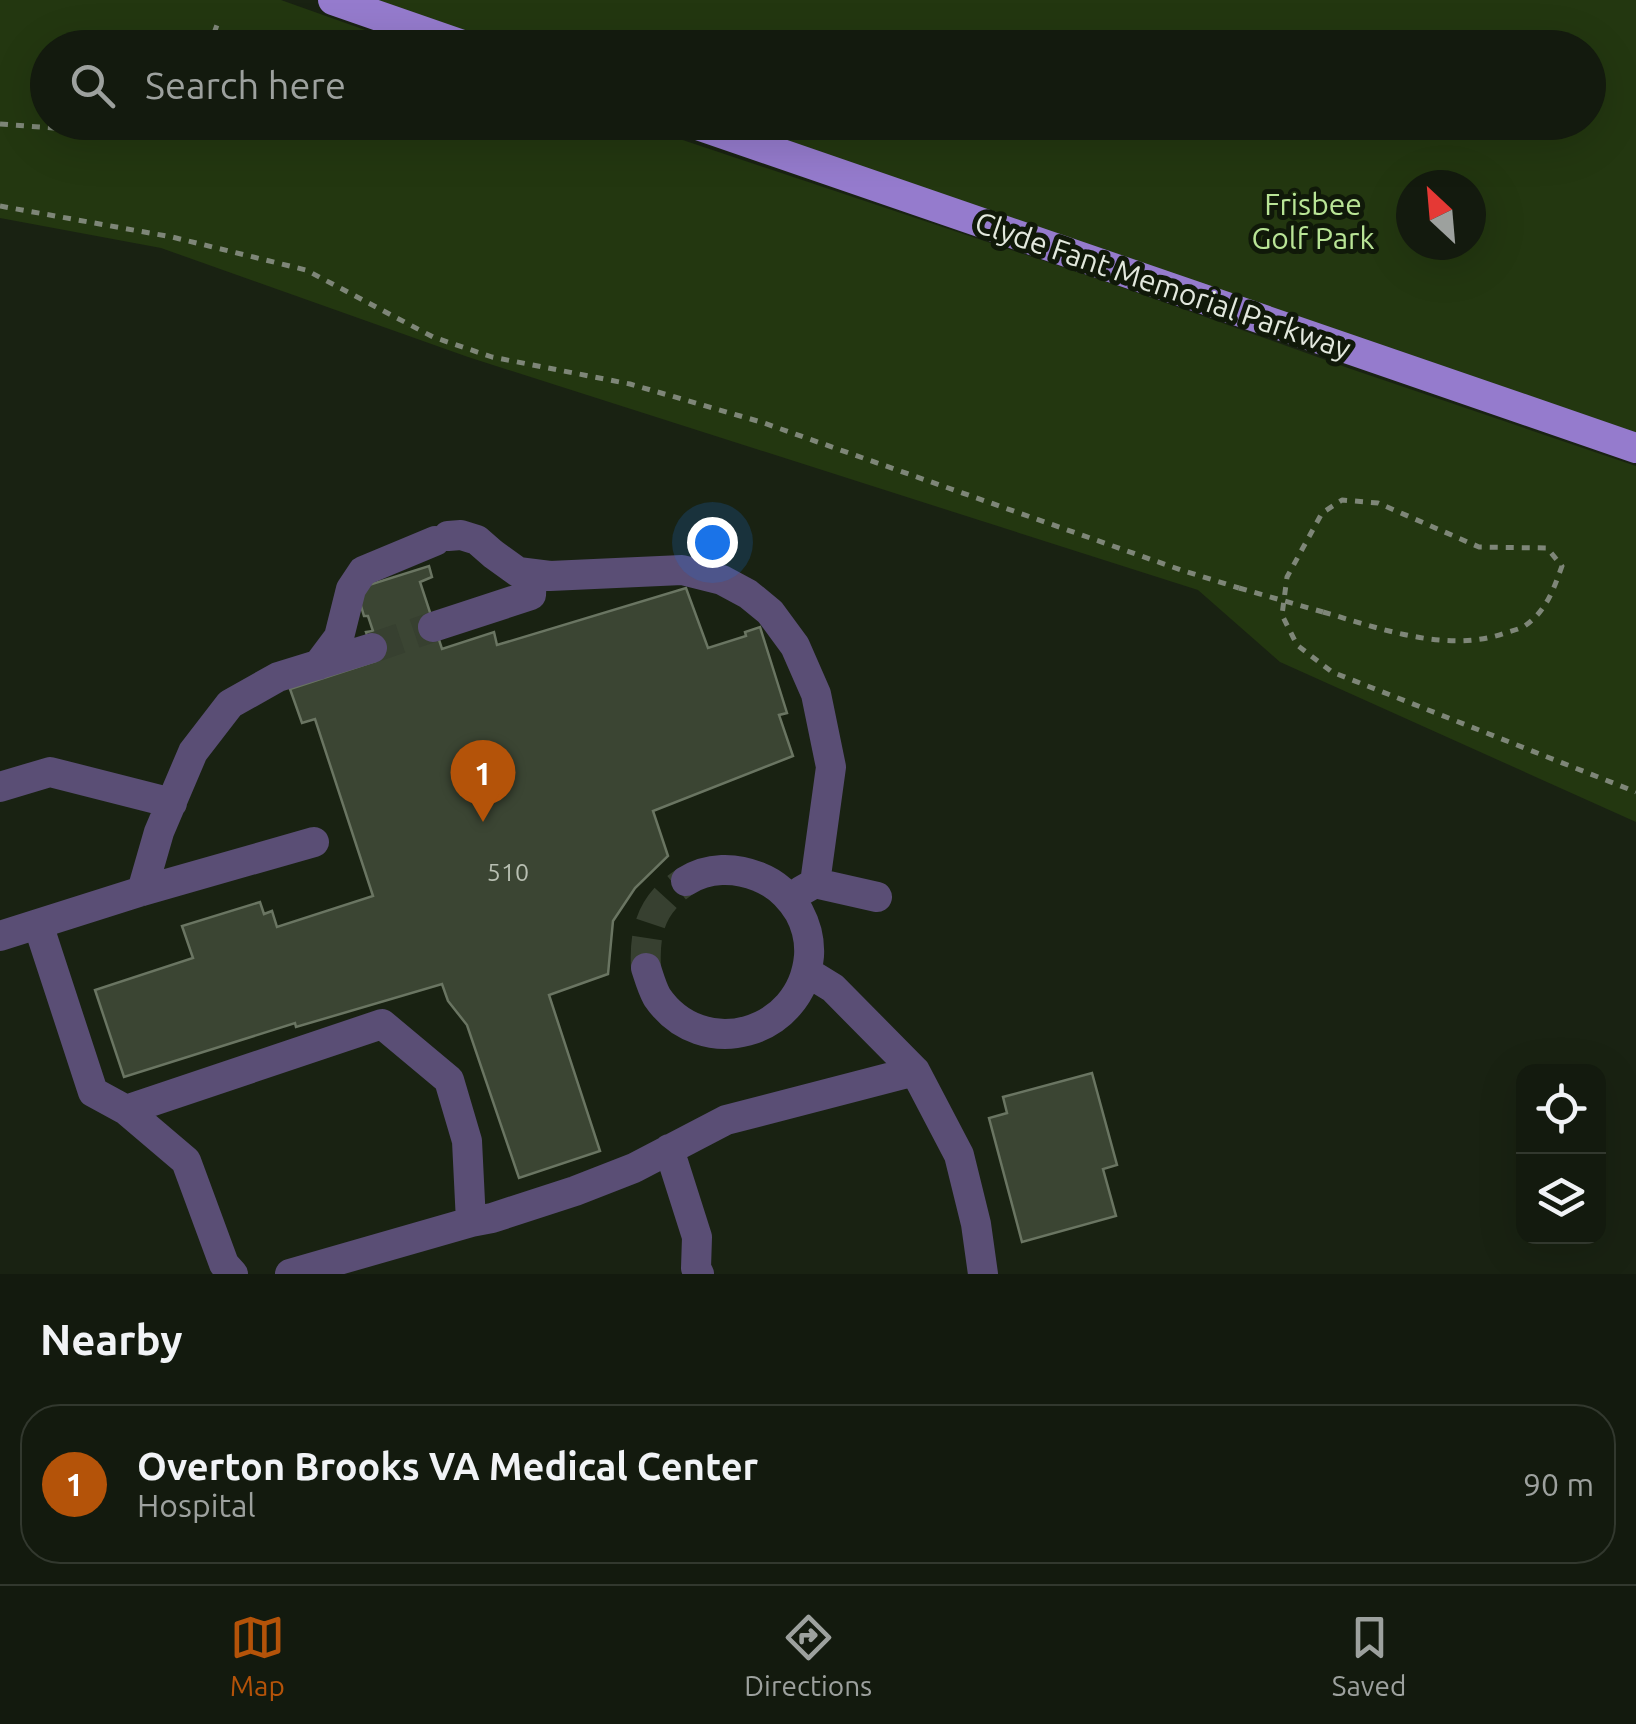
<!DOCTYPE html>
<style>
body{margin:0;font-family:Ubuntu,sans-serif;background:#1c2317;color:#f1f3f6}
.controls{position:absolute;right:30px;bottom:30px;display:grid;overflow:hidden;border-radius:20px;box-shadow:0 10px 40px #0002}
.controls button{width:90px;height:90px;display:grid;place-items:center;padding:0;border:0;border-bottom:2px solid #32382e;background:#131a0e;color:#f1f3f6;font:50px sans-serif}
.compass{position:absolute;left:1396px;top:170px;width:90px;height:90px;border-radius:50%;background:#131a0e;box-shadow:0 10px 40px #0002;rotate:334deg}
.you{position:absolute;left:712px;top:542px;width:35px;height:35px;margin:-25px;border:8px solid #fff;border-radius:50%;background:#1a73e8;box-shadow:0 0 0 15px #1a73e833}
.badge{display:grid;place-items:center;width:65px;height:65px;border-radius:50%;background:#b45309;color:#fff;font-size:32px;font-weight:700}
.pin{position:absolute;translate:-50% -82px;filter:drop-shadow(0 2px 5px #0008)}
.pin::after{content:'';position:absolute;top:52px;width:35px;height:30px;background:inherit;clip-path:polygon(0 0,100% 0,50% 100%)}
.list{margin:0;padding:0;list-style:none}
h2{display:flex;justify-content:space-between;align-items:center;height:130px;margin:0;padding:0 40px;font-size:42px}
h2 small{font-size:32px;font-weight:400;color:#9da19e}
.list li{display:grid;grid-template-columns:65px 1fr auto;gap:30px;align-items:center;box-sizing:border-box;height:160px;margin:0 20px 20px;padding:0 20px;border:2px solid #32382e;border-radius:40px}
.list b{display:block;font-size:38px;white-space:nowrap}
.list p{margin:0;font-size:32px;white-space:nowrap;color:#9da19e}
.list em{font-size:32px;font-style:normal;color:#9da19e}
.icon{flex:none;width:55px;height:55px;fill:none;stroke:currentColor;stroke-width:2;stroke-linecap:round;stroke-linejoin:round}
.map{position:relative;flex:none;width:1636px;height:1274px;overflow:hidden}
.search{position:absolute;background:#131a0e;box-shadow:0 10px 40px #0002;left:30px;right:30px;top:30px;height:110px;display:flex;align-items:center;gap:25px;box-sizing:border-box;padding:0 35px;border-radius:55px;color:#9da19e;font-size:38px}
.sheet{height:310px;background:#131a0e}
nav{display:flex;justify-content:space-around;align-items:center;box-sizing:border-box;height:140px;border-top:2px solid #32382e;background:#131a0e;font-size:28px;color:#9da19e}
nav a{display:grid;justify-items:center;gap:5px}
nav .on{color:#b45309}
.map>svg:first-child{display:block}
</style>
<div class="map">
<svg width="1636" height="1274" viewBox="0 0 1636 1274">
<rect width="100%" height="100%" fill="#192212"/>
<path fill="#233710" fill-rule="evenodd" d="M0,0H281L413,47L48,48V122L632,123L1107,282L1351,369L1636,466V822L1280,662L1198,590L468,357L161,248L0,218Z
M375,0H1636V437L728,123L1588,122V48H512ZM1411,185H1471V245H1411Z"/>
<path fill="#3b4533" stroke="#6a7562" stroke-width="2.5" d="M429,566L432,577L420,582L442,649L494,632L497,645L686,588L708,648L746,636L745,632L760,627L787,713L779,715L793,756L653,811L668,856L635,888L613,921L608,974L549,995L600,1151L519,1178L467,1025L448,1001L442,984L296,1027L295,1023L124,1077L95,990L193,958L182,926L260,902L264,914L272,911L277,927L373,896L315,719L302,723L290,689L376,661L366,632L373,631L368,616H364L356,589Z
M1092,1073L1117,1165L1103,1169L1116,1216L1022,1242L989,1118L1007,1113L1003,1097Z"/>
<g fill="none" stroke-linecap="round" stroke-linejoin="round">
<path stroke="#374030" stroke-width="30" stroke-dasharray="30 15" stroke-linecap="butt" d="M372,648L433,627
M646,968C644,929 652,903 686,881"/>
<path stroke="#7e8678" stroke-width="5" stroke-dasharray="8 8" stroke-linecap="butt" d="M209,48L219,19
M0,124L160,136L175,122
M0,206L172,237L306,270L433,337L492,357L630,384L761,422L1181,570L1239,588
M1323,612C1379,628 1447,654 1505,633C1511,631 1521,629 1526,625C1547,610 1554,588 1562,566L1547,548L1479,547L1378,503L1342,500L1322,513L1287,577L1282,615L1297,645L1332,672L1636,792"/>
<path stroke="#5a4e75" stroke-width="30" d="M448,536L461,535L477,540L493,554L518,572L550,576L682,570L722,580L748,594L770,612L795,646L816,694L831,767L815,883
M433,627L531,595L532,574
M318,665L339,637L351,589L363,571L435,541
M0,787L50,772L172,803
M142,891L159,832L193,752L230,704L278,677L372,648
M801,891L815,883L877,897
M38,924L93,1092L126,1110L186,1161L224,1264L233,1274
M0,936L142,891L314,842
M646,968C649,977 652,988 657,997C702,1063 802,1035 809,956C810,941 806,925 799,912C789,896 777,884 759,877C735,867 708,867 686,881
M807,972L833,988L915,1071L959,1155L976,1224L983,1274
M126,1110L382,1024L449,1080L467,1141L471,1222
M669,1149L697,1237L696,1268L699,1274
M290,1274L471,1222L492,1218L575,1191L634,1168L726,1120L915,1071"/>
<path stroke="#957bcd" stroke-width="30" d="M333,0L471,48
M689,122L1636,448"/>
<path stroke="#7e8678" stroke-width="5" stroke-dasharray="8 8" stroke-linecap="butt" d="M1239,588L1323,612"/>
</g>
<g text-anchor="middle" dominant-baseline="central" stroke-width="10" stroke-linejoin="round" paint-order="stroke">
<g font-size="25" fill="#b8bfb2">
<text x="508" y="872">510</text>
</g>
<g font-size="30" fill="#b9e596" stroke="#101909">
<text x="1313" y="204">Frisbee<tspan x="1313" dy="34">Golf Park</tspan></text>
</g>
<g font-size="30" fill="#e2e8dd" stroke="#101909">
<text transform="translate(1163 285) rotate(19)">Clyde Fant Memorial Parkway</text>
</g>
</g>
</svg>
<div class="controls">
<button><svg class="icon" aria-label="locate" viewBox="0 0 24 24"><circle cx="12" cy="12" r="6"/><path d="M12 2v4M12 18v4M2 12h4M18 12h4"/></svg></button>
<button><svg class="icon" aria-label="layers" viewBox="0 0 24 24"><path d="M12 4l9 5-9 5-9-5zM3 14l9 5 9-5"/></svg></button>
</div>
<svg class="compass" viewBox="-18 -18 36 36"><path d="M0-13l5 13h-10z" fill="#e53935"/><path d="M0 13l5-13h-10z" fill="#9da19e"/></svg>
<div class="you"></div>
<div class="pin badge" style="left:483px;top:822px">1</div>
<div class="search"><svg class="icon" aria-label="search" viewBox="0 0 24 24"><circle cx="10" cy="10" r="6"/><path d="M15 15l6 6"/></svg>Search here</div>
</div>
<section class="sheet">
<h2>Nearby<small></small></h2>
<ul class="list">
<li><span class="badge">1</span><div><b>Overton Brooks VA Medical Center</b><p>Hospital</p></div><em>90 m</em></li>
</ul>
</section>
<nav>
<a class="on"><svg class="icon" aria-label="map" viewBox="0 0 24 24"><path d="M3 6l6-2 6 2 6-2v14l-6 2-6-2-6 2zM9 4v14M15 6v14"/></svg>Map</a>
<a><svg class="icon" aria-label="directions" viewBox="0 0 24 24"><path d="M12 3l9 9-9 9-9-9zM9 14v-3h6M13 9l2 2-2 2"/></svg>Directions</a>
<a><svg class="icon" aria-label="saved" viewBox="0 0 24 24"><path d="M7 4h10v16l-5-4-5 4z"/></svg>Saved</a>
</nav>
